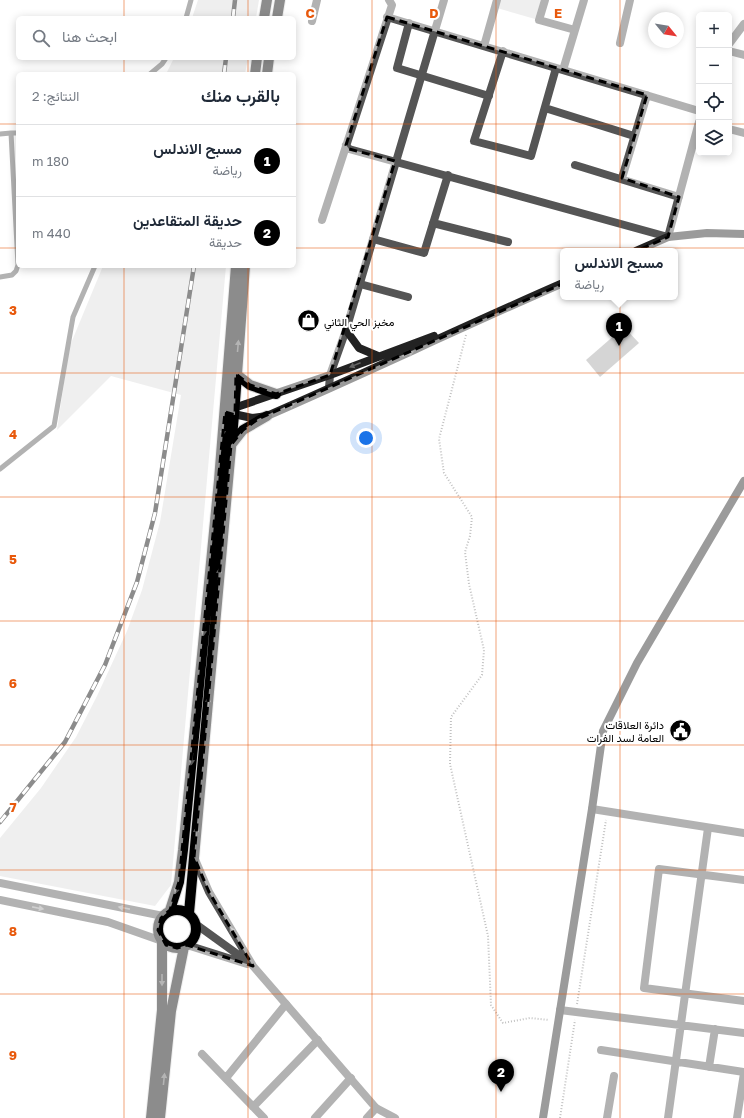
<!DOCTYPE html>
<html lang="ar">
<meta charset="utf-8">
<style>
body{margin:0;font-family:"Golos Text",Vazirmatn,sans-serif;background:#f6f6f7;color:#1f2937;direction:rtl}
.controls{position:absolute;right:12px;top:12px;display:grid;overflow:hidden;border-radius:6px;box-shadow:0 2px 10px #0003}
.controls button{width:36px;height:36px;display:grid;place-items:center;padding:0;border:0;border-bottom:1px solid #e0e1e3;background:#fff;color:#1f2937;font:20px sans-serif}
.compass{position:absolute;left:648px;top:12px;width:36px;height:36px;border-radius:50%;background:#fff;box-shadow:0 2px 10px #0003;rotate:120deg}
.you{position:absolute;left:366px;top:438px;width:14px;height:14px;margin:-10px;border:3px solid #fff;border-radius:50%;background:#1a73e8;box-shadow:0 0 0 6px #1a73e833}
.badge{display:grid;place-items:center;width:26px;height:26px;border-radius:50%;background:#000;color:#fff;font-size:13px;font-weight:700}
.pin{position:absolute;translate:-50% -33px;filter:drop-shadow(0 1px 2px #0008)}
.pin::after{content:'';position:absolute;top:21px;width:14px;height:12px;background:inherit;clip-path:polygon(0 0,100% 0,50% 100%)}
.popup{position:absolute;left:560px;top:248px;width:118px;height:52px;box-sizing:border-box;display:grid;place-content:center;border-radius:6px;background:#fff;filter:drop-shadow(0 1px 3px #0005);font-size:13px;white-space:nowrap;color:#747a83}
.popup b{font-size:15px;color:#1f2937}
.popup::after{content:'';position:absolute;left:50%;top:100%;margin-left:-8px;border:8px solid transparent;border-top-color:#fff}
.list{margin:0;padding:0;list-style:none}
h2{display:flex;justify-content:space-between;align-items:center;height:52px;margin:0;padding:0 16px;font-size:17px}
h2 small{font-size:13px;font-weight:400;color:#747a83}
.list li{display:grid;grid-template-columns:26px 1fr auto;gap:12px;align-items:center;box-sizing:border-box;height:72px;padding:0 16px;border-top:1px solid #e0e1e3}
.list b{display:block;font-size:15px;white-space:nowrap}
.list p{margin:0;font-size:13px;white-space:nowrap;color:#747a83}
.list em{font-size:13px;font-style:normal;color:#747a83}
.icon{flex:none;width:22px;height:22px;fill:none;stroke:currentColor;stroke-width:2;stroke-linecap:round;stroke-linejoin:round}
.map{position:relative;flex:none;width:744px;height:1118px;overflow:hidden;direction:ltr}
.search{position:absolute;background:#fff;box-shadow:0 2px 10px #0003;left:16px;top:16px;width:280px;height:44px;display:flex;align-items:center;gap:10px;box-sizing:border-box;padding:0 14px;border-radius:6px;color:#747a83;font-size:15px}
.panel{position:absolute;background:#fff;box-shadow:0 2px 10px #0003;left:16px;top:72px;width:280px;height:196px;border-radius:6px;direction:rtl}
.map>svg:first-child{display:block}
</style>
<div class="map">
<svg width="744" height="1118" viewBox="0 0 744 1118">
<rect width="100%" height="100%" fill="#fff"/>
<path fill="#dcdcdc" d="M198,0H259L256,18H192Z
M499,0H541L535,19L497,8Z
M174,58H248L245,74H166Z
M103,266H226L171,885L155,906L0,876V838L41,788L76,737L97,696L127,631L142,590L160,522L181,395L111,376L57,430L69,348Z"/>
<path fill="#a3a3a3" d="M624,327L639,343L600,377L586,360Z"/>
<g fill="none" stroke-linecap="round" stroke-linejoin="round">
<defs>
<path id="primary" d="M264,18L267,0
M277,18L280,0
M255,74L257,58
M267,74L269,58
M236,374L250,385L276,394
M231,445L243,430L267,416
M158 929a19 19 0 1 1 38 0a19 19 0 1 1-38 0Z
M170,910L179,882L183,850L219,480L236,266
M189,913L234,415L245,266
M151,1118L162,1010V941
M160,1118L171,1011L184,947"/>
</defs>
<use href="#primary" stroke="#dbdbdb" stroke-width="12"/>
<path stroke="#777" stroke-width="2" stroke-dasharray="1 2" stroke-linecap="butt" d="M466,335L439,439L444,473L472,517L470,536L465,552L469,584L484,650L482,675L451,717L450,764L488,936L491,1005L503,1023L530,1018L549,1020
M577,1004L606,820
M560,1118L575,1020"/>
<path stroke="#555" stroke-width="5" d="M186,18L191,0
M150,74L162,64L166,58
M0,134L11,133
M0,277L12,275L16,271L18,265L11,133H18
M0,469L54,426L73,317L95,266"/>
<path stroke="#555" stroke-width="8" d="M545,0L539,20L575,30
M387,17L699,111
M312,21L317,0
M409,23L397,68L489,96
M620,43L630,0
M729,44L744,24
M484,46L497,0
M503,51L474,141L531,156L556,68
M729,51L744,55
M563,70L584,0
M545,108L634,136
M729,129L744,133
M346,145L349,149L668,237L699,122
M575,165L679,197
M622,178L647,95
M322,220L392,5L389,0
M433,223L508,242
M373,239L424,253L448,175
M360,284L408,297
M592,809L744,833
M744,880L659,869L644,988L744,1001
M560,1010L744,1033
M601,1050L744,1072
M202,1054L264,1118
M709,1067L715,1029
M226,1078L286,1004
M253,1107L318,1040
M315,1118L351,1078
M367,1118L376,1108
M607,1118L614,1076
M668,1118L708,828
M737,1118L744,1073"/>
<path stroke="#555" stroke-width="8" d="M329,388L330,375L346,330L444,0
M194,857L209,892L253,966L376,1108L395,1118
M0,883L163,916
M0,900L108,922L162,941
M197,925L251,964
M187,945L247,964"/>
<path stroke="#222" stroke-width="8" d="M636,251L668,237L707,233L744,234
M346,330L359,348L378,356
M231,409L330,375L434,336
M229,413L252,418L267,416C366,373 464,326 563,283
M543,1118L592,809L603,731L637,663L744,481"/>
<use href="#primary" stroke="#000" stroke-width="10"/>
<defs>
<path id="rail" d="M233,18L235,0
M224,74L226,58
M0,822L65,742L105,665L137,582L155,513L194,266"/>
</defs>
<use href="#rail" stroke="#000" stroke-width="4.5"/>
<use href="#rail" stroke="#fff" stroke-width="3" stroke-dasharray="9" stroke-linecap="butt"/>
</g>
<defs><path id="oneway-solid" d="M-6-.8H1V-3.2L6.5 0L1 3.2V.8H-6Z"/></defs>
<g fill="#595959">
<use href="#oneway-solid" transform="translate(238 346) rotate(-85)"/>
<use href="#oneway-solid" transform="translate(223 430) rotate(95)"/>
<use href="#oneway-solid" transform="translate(219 574) rotate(-85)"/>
<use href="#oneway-solid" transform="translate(204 630) rotate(95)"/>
<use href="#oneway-solid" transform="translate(208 703) rotate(-85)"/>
<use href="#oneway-solid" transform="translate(192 759) rotate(95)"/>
<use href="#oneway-solid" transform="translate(196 833) rotate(-85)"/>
<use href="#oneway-solid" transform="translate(177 888) rotate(107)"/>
<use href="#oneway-solid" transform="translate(162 980) rotate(90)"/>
<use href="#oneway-solid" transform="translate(164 1079) rotate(-84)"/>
</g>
<g fill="#646464">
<use href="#oneway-solid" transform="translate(408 354) rotate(-23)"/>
<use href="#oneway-solid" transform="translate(355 365) rotate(158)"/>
<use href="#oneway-solid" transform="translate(289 406) rotate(-25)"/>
</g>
<g fill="#999">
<use href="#oneway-solid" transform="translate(38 908) rotate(11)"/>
<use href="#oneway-solid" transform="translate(124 908) rotate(-169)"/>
<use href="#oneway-solid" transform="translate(233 932) rotate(-121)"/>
</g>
<path d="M0 0H744V1118H0ZM387,17L647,95L622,178L679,197L668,237L258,419L243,430L231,445L194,857L209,892L253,966L187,945L177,948L166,945L158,930L161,918L170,910L179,882L225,412L235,415L236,374L250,385L276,394L330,375L395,161L349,149L346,145Z" fill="#fff" fill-opacity=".55" fill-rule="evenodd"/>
<path fill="none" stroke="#000" stroke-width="3" stroke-dasharray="8 5" stroke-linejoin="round" d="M387,17L647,95L622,178L679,197L668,237L258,419L243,430L231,445L194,857L209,892L253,966L187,945L177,948L166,945L158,930L161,918L170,910L179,882L225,412L235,415L236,374L250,385L276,394L330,375L395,161L349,149L346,145Z"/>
<path fill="none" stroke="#e8590c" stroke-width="1" stroke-opacity="0.55" d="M124,0V18M248,0V18M372,0V1118M496,0V1118M620,0V1118M124,58V74M248,58V74M0,124H18M294,124H699M729,124H744M0,248H18M294,248H744M124,266V1118M248,266V1118M0,373H744M0,497H744M0,621H744M0,745H744M0,870H744M0,994H744"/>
<defs>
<symbol id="shop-disc" viewBox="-11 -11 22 22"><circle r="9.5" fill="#000" stroke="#fff"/><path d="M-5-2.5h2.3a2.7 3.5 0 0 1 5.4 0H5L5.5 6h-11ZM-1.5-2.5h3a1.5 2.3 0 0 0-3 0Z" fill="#fff"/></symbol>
<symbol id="civic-disc" viewBox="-11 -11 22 22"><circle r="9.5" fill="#000" stroke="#fff"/><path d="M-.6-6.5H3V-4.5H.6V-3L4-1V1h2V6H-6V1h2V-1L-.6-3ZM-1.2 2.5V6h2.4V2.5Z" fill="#fff"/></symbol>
</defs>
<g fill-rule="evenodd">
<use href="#shop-disc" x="296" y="308" width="25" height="25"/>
<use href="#civic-disc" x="668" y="718" width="25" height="25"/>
</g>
<g text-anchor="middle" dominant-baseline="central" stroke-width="4" stroke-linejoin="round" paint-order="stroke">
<g font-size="11" fill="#000" stroke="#fff" text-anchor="start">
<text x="324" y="321">مخبز الحي الثاني</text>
<text x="664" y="724" text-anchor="end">دائرة العلاقات<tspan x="664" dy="13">العامة لسد الفرات</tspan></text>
</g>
</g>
<g font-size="13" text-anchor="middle" font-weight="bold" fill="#e8590c" stroke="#fff" stroke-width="4" stroke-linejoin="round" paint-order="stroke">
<text x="310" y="18">C</text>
<text x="434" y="18">D</text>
<text x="558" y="18">E</text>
<text x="13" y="315">3</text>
<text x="13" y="439">4</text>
<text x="13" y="564">5</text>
<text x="13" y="688">6</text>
<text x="13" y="812">7</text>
<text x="13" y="936">8</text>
<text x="13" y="1060">9</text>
</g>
</svg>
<div class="controls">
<button>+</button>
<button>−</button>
<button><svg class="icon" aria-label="locate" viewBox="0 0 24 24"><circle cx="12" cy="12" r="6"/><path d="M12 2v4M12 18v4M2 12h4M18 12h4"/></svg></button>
<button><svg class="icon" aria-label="layers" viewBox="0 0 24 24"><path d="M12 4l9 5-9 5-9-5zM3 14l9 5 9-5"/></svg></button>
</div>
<svg class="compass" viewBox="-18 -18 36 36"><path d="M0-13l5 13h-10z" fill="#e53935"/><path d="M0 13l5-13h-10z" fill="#747a83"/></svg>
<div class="you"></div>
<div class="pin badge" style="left:619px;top:346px">1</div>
<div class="popup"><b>مسبح الاندلس</b>رياضة</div>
<div class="pin badge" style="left:501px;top:1092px">2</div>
<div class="search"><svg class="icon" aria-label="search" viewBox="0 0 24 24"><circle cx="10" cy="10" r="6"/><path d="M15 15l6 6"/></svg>ابحث هنا</div>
<section class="panel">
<h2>بالقرب منك<small>النتائج: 2</small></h2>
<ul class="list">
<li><span class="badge">1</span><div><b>مسبح الاندلس</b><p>رياضة</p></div><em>180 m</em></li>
<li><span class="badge">2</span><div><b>حديقة المتقاعدين</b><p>حديقة</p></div><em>440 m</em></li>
</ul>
</section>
</div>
